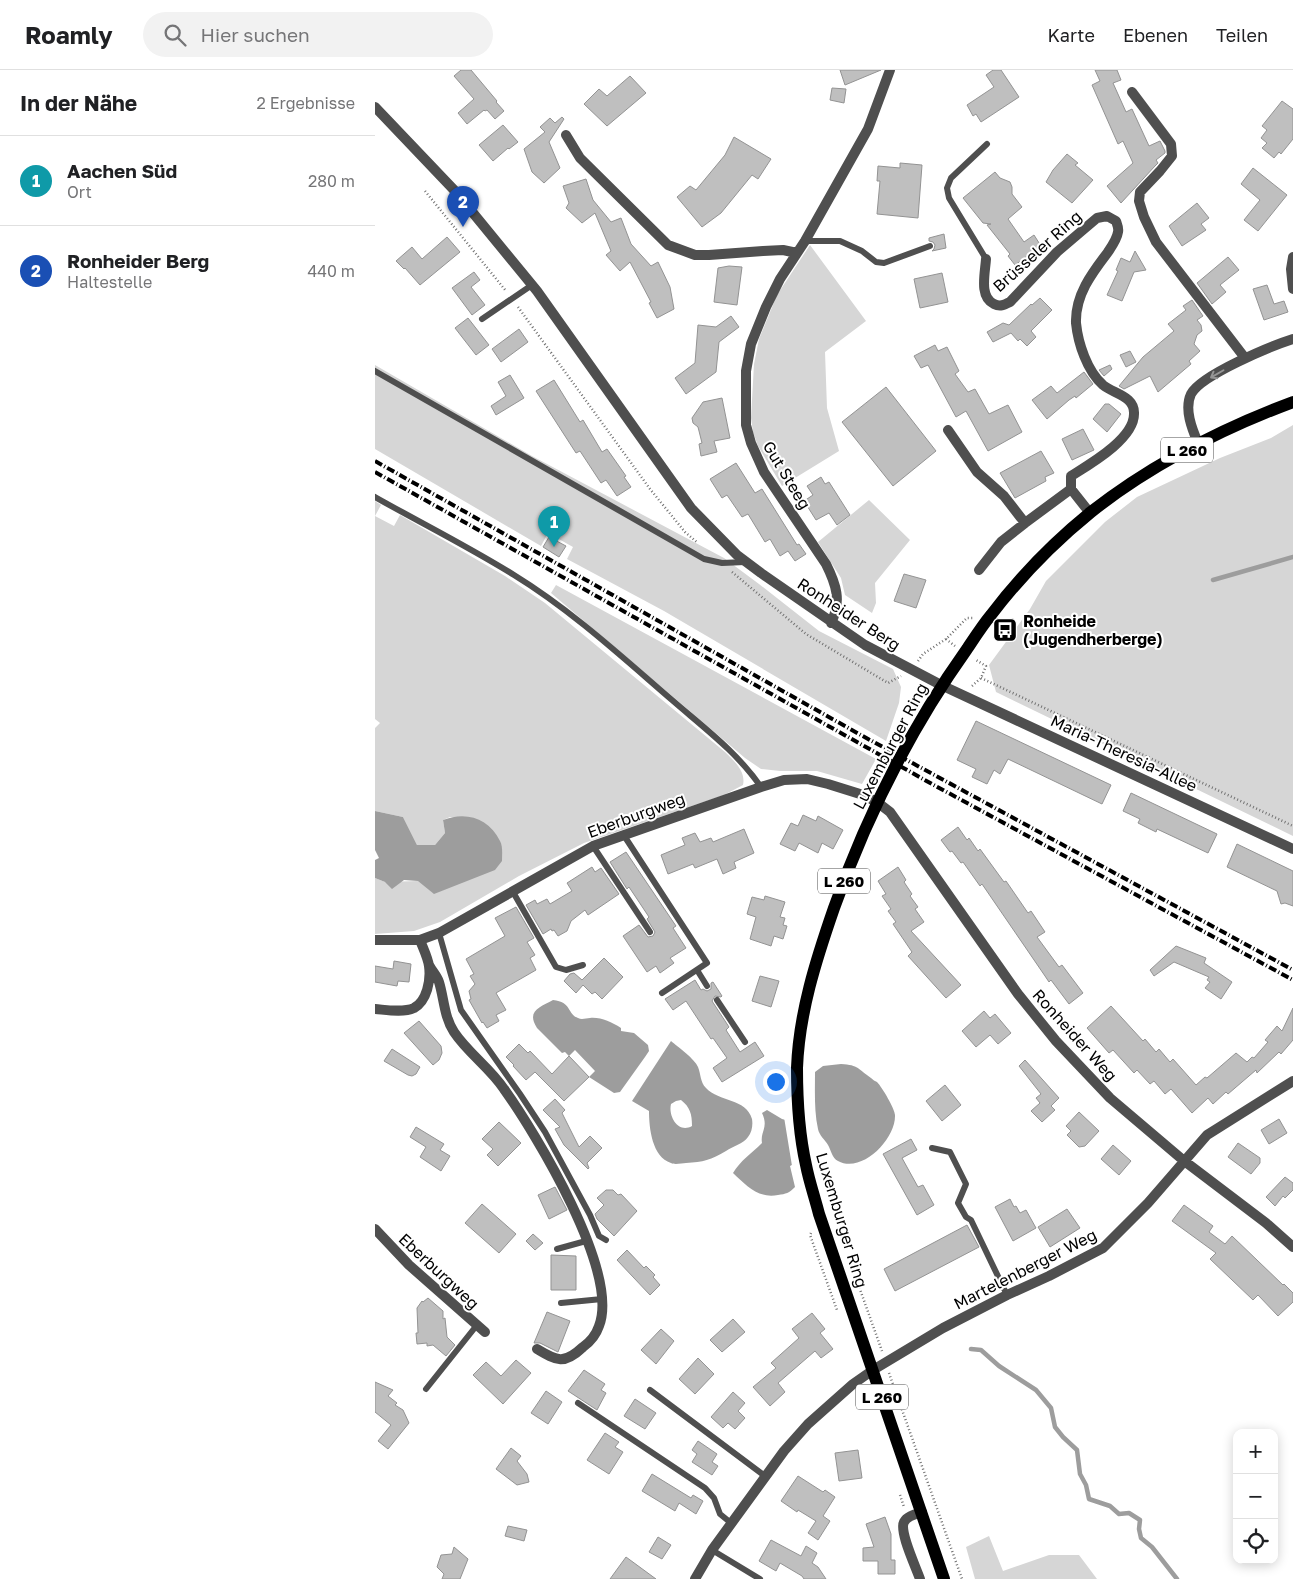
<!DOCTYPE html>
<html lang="de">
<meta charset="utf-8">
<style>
body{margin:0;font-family:"Golos Text",sans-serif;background:#f2f2f2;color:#202124}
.controls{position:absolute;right:15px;bottom:15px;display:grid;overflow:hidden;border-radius:10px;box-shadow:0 2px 12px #0003}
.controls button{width:45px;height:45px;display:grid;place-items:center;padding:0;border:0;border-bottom:1px solid #e0e0e0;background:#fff;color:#202124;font:25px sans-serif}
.you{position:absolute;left:400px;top:1011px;width:18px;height:18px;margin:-12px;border:4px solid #fff;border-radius:50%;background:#1a73e8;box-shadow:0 0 0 8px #1a73e833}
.badge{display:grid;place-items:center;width:32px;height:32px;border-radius:50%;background:#db2777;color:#fff;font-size:16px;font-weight:700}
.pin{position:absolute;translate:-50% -41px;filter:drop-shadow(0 1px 2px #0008)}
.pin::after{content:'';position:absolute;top:26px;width:18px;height:15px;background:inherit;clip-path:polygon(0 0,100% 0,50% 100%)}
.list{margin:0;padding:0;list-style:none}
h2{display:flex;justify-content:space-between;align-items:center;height:65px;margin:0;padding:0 20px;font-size:21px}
h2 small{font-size:16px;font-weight:400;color:#757577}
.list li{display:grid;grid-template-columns:32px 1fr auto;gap:15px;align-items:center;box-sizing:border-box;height:90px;padding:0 20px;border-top:1px solid #e0e0e0}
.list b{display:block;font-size:19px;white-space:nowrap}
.list p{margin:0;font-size:16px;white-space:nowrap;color:#757577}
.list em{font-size:16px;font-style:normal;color:#757577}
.icon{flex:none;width:28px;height:28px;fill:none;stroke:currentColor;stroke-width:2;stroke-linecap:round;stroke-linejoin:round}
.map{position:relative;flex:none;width:918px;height:1509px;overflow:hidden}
header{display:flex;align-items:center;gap:30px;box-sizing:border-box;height:70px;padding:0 25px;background:#fff;border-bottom:1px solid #e0e0e0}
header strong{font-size:24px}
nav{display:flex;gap:28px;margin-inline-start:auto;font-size:18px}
.search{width:350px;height:45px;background:#f2f2f2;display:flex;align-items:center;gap:12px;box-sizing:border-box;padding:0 18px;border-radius:28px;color:#757577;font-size:19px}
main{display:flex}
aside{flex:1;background:#fff}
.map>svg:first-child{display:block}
</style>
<header>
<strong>Roamly</strong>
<div class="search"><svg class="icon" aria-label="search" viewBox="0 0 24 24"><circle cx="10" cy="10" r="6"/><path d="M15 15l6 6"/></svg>Hier suchen</div>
<nav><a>Karte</a><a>Ebenen</a><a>Teilen</a></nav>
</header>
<main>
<aside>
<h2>In der Nähe<small>2 Ergebnisse</small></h2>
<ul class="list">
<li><span class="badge" style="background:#0f9aa8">1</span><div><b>Aachen Süd</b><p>Ort</p></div><em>280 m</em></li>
<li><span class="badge" style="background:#1a4fb4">2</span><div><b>Ronheider Berg</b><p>Haltestelle</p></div><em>440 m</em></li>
</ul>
</aside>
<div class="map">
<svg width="918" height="1509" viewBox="0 0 918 1509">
<rect width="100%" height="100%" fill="#fff"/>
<path fill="#d6d6d6" d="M435,175L491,251L450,282L452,338L464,381L407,416L383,376L378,362L376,348L379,294L384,269L402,225Z
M0,295L157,386L349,488L384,514L444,561L518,599L526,617L524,633L511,671L289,541L192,489L198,477L173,463L166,476L0,379Z
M918,355V766L621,622L614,595L655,539L671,511L730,452L762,427L845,388L896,368Z
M494,430L535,470L500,513L501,533L497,543L470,525L466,508L443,472Z
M0,431L6,435L0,446L19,456L25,445L130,506L170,533L350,682C359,691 371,701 368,715L349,725L209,773L144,806L65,852L39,861L0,864V808L10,812L43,811L94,747H75L68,750L70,763L60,775H42L28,747L0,741V658L5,653L0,649Z
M181,515L501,689L487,714L442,701H405L386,699L370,688L176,523Z
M614,1466L628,1501L674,1485H704L722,1509H600L591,1477Z"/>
<path fill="#9d9d9d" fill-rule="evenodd" d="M0,741L28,747L42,775H60L70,763L68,750C91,741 114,748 125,771C128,776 127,785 127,791L120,800L59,824L43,811L29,810L17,819L10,812L0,808V790L4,788L0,780Z
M178,930C197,932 192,944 203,948C207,950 211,948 215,948C226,947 236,952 246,958V961L259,963L273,975L274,981L270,987L245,1022L239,1023L214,1007L190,982L187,983L162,958C151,941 165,937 178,930Z
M296,971C303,977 320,989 323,997C326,1004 325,1012 331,1018C344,1032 371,1028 377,1049C378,1055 377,1062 373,1067C368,1074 358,1076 351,1081C336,1090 328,1092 311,1093C307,1093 300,1095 296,1093C277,1087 274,1058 274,1041L257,1031ZM306,1030C315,1037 317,1044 317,1056C303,1064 293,1046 296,1034L301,1031Z
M466,994C484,995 483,999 496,1008C498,1010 500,1011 502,1012C507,1017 520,1039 520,1045C521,1069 487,1104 463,1091C457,1088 456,1080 453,1075C450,1070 444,1065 443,1059C439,1041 440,1021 440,1002L448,996Z
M392,1040L407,1049L436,1057L428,1089L415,1096L420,1117C414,1123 411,1124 403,1125C383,1129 371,1115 358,1103C365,1091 377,1083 387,1073C385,1061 394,1058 387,1043Z"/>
<path fill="#fff" d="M200,980L220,1001L214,1007L194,986Z
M409,1047L437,1054L439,1056V1068L430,1090L418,1097L421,1113L417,1096Z"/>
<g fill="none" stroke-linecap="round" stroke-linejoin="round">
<path stroke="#9d9d9d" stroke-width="4.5" d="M838,510L918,487
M596,1279L606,1280L624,1296L661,1320L676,1338L680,1357L688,1367L702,1380L705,1404L711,1415L714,1429L735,1436L744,1444L754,1443L765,1450L764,1459L766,1468L777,1477L802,1509"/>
</g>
<path fill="#bfbfbf" stroke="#939393" d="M86,0H96L122,31L121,32L129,41L120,49L112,40L110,41L109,40L92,54L83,43L99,29L79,6Z
M465,0H506L470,15Z
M618,0H626L644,27L606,52L601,44L598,46L592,35L619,17L611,5Z
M720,0H742L746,10L738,13L751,42L757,39L774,76L785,71L790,81V83L781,90L783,93L780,96L746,133L732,116L758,93L748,71L743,74L717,15L725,11Z
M255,6L271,23L232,56L209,34L224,19L232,26Z
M457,18L471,19L469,33L455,30Z
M907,31L918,39V69L906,84L904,82L899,88L887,78L892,73L886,68L892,60L887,56Z
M187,47L189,49L174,72L185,98L169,113L157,102L149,79L170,62L165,57L175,48L180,53Z
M128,55L143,72L134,79L133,78L118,91L104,75Z
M359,67L396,89L383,109L377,105L346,143L327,157L302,127L315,116L321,120L350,85Z
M692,84L703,93L700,95L718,110L697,133L671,112L678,100Z
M525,93L547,95L543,148L502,144L505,111H502L503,96L525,98Z
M878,98L912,125L883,161L869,150L885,130L866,114Z
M620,102L625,108L635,112L637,117V124L647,137L633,149L649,172L659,165L666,176L640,195L633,186L635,184L612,155L616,154L608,153L588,128Z
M211,109L218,130L236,152L246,148L256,174L276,196L283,192L295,217L299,239L282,248L274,233L276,232L255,192L245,201L231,185L236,181L220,143L207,153L191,138L194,133L188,116Z
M822,133L834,148L826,154L831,160L807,176L794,156Z
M569,164L571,178L557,181L559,179L560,175L558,172L554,171V168Z
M72,167L85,182L45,215L30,198L29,199L21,191L37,177L47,189Z
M760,181L771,200L759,202L747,231L732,225L743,201L741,200L746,188L755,192Z
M853,187L864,200L845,215L851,222L837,234L822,213Z
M354,196L367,197L362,235L339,232L343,198Z
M99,202L105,210L96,217L110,235L97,245L77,218Z
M567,203L573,232L545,238L539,209Z
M892,215L899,234L909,231L913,242L889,250L878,219Z
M665,228L677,240L656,261L661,267L652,276L645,269L643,271L636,263L618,272L612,262L628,253L634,255L656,234L657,235Z
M817,230L828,246L822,250L826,255L827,261L822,265L819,274L825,281L814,291L816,294L783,322L775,306L749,319L744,316L768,287L799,261L793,254L811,240L808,236Z
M356,246L364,257L344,272L341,302L311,324L300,308L320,293L323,255L341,257Z
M93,248L114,275L101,285L80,258Z
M144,259L153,272L126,292L117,279Z
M560,275L563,281L572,277L584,301L580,304L593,322L600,319L614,344L633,335L647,362L613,381L591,341L581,347L553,295L546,298L539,286Z
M755,281L761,292L751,297L745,285Z
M735,295L737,299L729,306L724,300Z
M709,302L718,314L701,328L700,326L694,330L672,349L657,330L676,316L682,323Z
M135,305L149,328L121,345L116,336L131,326L123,312Z
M179,310L205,352L208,350L227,382L232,379L251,406L249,407L256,417L242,426L231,410L226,413L205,381L201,383L161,321Z
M511,317L561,381L518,416L467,352Z
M347,328L355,368L339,371L342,382L326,386L324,374L327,373L323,357L318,353L317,348L328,332Z
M730,334H734L746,344L732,362L718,349Z
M708,359L719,380L697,390L687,369Z
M666,381L679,403L670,407L671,411L640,428L625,403Z
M361,393L380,423L387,419L422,475L424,474L431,484L420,491L413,481L405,486L395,469L390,472L373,444L367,447L352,425L347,428L335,409Z
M446,407L450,414L454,412L475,445L462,455L454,443L441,450L429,431L438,425L432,416Z
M174,467L191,476L184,487L168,477Z
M529,504L551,510L541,538L519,531Z
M601,651L736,715L727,734L633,689L625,704L619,700L612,714L597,707L601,699L582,690Z
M756,723L842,764L833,783L782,759L781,762L763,753L765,749L748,741Z
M428,745L441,751L443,746L468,760L458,779L447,773L443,783L424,773L420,781L405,774L416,753L423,756Z
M583,757L592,770L594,768L603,781L605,779L629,812L631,811L653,843L656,841L670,862L662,867L684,897L687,895L708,923L694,934L676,910L674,912L670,906L607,814L605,816L588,792L586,793L577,781L575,782L566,770Z
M369,759L379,783L359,792L361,798L348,804L342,789L320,798L318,794L293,804L286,785L310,775L307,768L320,763L325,772L336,768L338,772Z
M862,774L918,801V836L910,833L906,834L902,821L852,797Z
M251,782L301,856L298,858L311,878L295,888L299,893L285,903L281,896L272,902L248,866L264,855L273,867L278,866L280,862L272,849L274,847L254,817L252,819L235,792Z
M217,797L220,802L226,798L244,824L213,845L210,840L196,851L192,861L183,866L179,860L177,861L176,859L168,864L151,835L160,830L162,834L172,829L175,834L197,821L192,813Z
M523,797L531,810L529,812L537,824L535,826L543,837L540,839L549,852L536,861L586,915L571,928L533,886L537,882L518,854L521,852L513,841L516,839L507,826L511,824L503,811Z
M390,826L410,832L405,847L410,848L408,855L412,856L408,869L399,866L396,876L375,869L381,847L372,844L377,827L389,830Z
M141,837L159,868L152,872L160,885L155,888L161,900L121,923L131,940L121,945L124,951L112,958L108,952L107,953L94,930L96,929L94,921L100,914L95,906L99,904L91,889L130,866L120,848Z
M801,876L831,888L829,893L857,912L846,929L830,918L835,912L832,910L834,907L799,892L779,906L775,900Z
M229,888L248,907L227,929L220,922L217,924L208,915L201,923L189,911L195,904L199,903L207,910Z
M19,891L36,894L34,912L23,911L22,916L0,912V896L18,899Z
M385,906L404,911L396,937L377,931Z
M320,910L326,920L328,919L332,921L336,919V913L338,912L347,926L346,927L340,926L337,931L354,957L351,960L365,982L380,972L389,986L347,1012L338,998L352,988L338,968L336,969L311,931L298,940L290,929Z
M736,936L768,971L770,969L781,982L784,979L795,992L798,989L821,1015L830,1007L832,1008L861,983L872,992L877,987L879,988L893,972L890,970L902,956L907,961L918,938V970L906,984L904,982L882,1003L881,1000L853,1024L851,1022L838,1034L833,1028L817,1043L796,1019L790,1024L779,1011L775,1014L762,1000L759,1003L738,980L734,983L712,958Z
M609,941L615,948L620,944L636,963L623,974L615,965L601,977L587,961Z
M44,951L66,976L67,983L64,990L58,995L29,963Z
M144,974L153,983L155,981L177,1004L194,986L214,1007L189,1031L160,1002L151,1010L138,996L139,995L131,987Z
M17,979L45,997L41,1004L37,1006L33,1005L9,991Z
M650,990L684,1028L676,1036L680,1040L667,1052L656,1041L665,1033L661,1028L666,1024L644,996Z
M570,1015L586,1035L567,1051L551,1031Z
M180,1029L190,1040L187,1043L204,1077L215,1066L227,1078L212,1093L214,1098L213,1099L189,1075L180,1059L185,1057L168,1040Z
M704,1042L724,1061L710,1076L704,1077L692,1065L696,1061L691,1056Z
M904,1049L912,1063L894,1074L886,1060Z
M124,1052L146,1073L123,1096L112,1085L118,1079L107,1069Z
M41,1057L69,1074L65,1080L75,1086L66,1101L45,1087L51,1077L35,1067Z
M536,1069L542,1080L527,1088L543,1117L548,1115L559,1135L542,1145L508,1084Z
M863,1073L885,1088V1093L876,1104L853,1087Z
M738,1075L756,1091L744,1105L726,1089Z
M910,1107L918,1113V1120L910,1128L908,1126L900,1136L891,1127Z
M180,1117L192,1140L174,1149L163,1125Z
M231,1120H238L243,1125L246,1124L262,1141L239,1166L222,1149L220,1144L229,1135L222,1128Z
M635,1129L639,1137L641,1136L645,1143L651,1140L661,1158L638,1171L620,1137Z
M107,1134L141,1164L124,1183L90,1153Z
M809,1135L838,1156L834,1162L850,1174L857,1166L908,1215L909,1214L918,1223V1232L903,1246L883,1225L878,1230L835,1189L841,1183L797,1151Z
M692,1139L705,1158L675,1177L663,1157Z
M592,1155L604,1177L520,1221L509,1199Z
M158,1164L168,1173L160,1180L151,1171Z
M252,1180L269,1198L271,1196L280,1205L278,1207L285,1215L275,1225L242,1190Z
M176,1185L201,1186V1220H176Z
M53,1228L68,1241V1249L70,1248L72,1267L80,1275L71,1286L58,1275L52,1276V1273L42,1274L41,1263H43L42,1238L47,1231L48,1232Z
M172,1242L195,1251L183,1282L165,1273H159Z
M437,1243L450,1259L445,1263L458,1279L446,1288L440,1281L403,1313L410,1322L395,1336L378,1317L401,1298L396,1293L424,1268L417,1259Z
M358,1249L370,1262L347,1282L335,1270Z
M286,1259L299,1271L281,1294L266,1280Z
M323,1288L339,1304L320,1324L304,1309Z
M141,1290L156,1303L128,1334L98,1305L111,1292L126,1306Z
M209,1300L230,1314L226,1320L231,1323L222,1340L193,1321Z
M0,1312L18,1320L13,1326L22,1333L20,1335L28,1340L34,1353L13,1379L3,1371L16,1355L0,1342Z
M171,1321L187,1332L173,1354L156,1343Z
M358,1322L370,1333L363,1341L370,1348L360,1359L353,1353L348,1358L336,1347Z
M260,1329L281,1343L270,1359L249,1346Z
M230,1363L244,1372L240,1377L248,1382L234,1404L212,1390Z
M323,1371L342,1384L337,1392L343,1396L337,1405L317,1392L322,1384L317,1380Z
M136,1378L146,1386L142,1391L152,1404L154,1412L142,1415L121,1399Z
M483,1380L487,1408L464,1411L460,1383Z
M277,1404L316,1428L318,1425L328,1431L321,1444L304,1433L300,1441L267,1421Z
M423,1406L448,1422L450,1420L460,1427L448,1446L455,1451L443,1470L433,1463L441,1451L423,1440L422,1442L406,1431Z
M510,1447L516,1464V1490H520V1504H503V1491H488V1478L499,1477L491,1454Z
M133,1456L152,1460L149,1471L130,1466Z
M283,1467L296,1475L287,1489L274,1482Z
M396,1470L426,1486L431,1476L442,1483L437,1493L443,1497L451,1509H429L427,1506L405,1493L401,1501L384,1491Z
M79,1477L93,1489L85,1509H67L69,1504L62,1497L66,1485L77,1484Z
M251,1487L281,1509H235Z"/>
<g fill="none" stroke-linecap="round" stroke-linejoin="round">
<path stroke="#717171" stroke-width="2.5" stroke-dasharray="1 2.5" stroke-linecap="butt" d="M50,121L131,221
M143,237L275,419L310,462L323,473
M357,502L431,564L513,613L526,606
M571,569L580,576
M543,591L548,584L571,569L592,548H598
M606,608L918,756
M597,616L606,608L611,596L601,590
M436,1163L435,1165L462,1240
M482,1211L507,1281
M514,1303L587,1509
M525,1425L529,1437"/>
<path stroke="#4f4f4f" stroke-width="6" d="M430,171H465L487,181L501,192L509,193L555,176
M611,189L574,128L572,118L576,108L612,74
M107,249L157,215
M0,301L329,489L347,493L370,492
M0,427C46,453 94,477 139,505C196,540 246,586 297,630C328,657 362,682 386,717
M248,764L332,893L287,923
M218,776L275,862
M138,822L181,897L191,900L208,895
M64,863L86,940L145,1024L170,1062L215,1145L224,1166L231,1170
M322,900L332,916
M342,930L370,972
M557,1078L575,1082L591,1114L583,1133L591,1147L596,1150L632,1225
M182,1179L211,1171
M186,1233L227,1229
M51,1319L102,1255
M275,1320L390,1406
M203,1333L330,1418L339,1428L345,1444L356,1453
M337,1480L385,1509"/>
<path stroke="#4f4f4f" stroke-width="10" d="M757,22L796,74L797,86L785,101L765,122L764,131L769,147L781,172L870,288
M0,37L80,121L162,221L316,438L362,485L386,503L490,575L566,615L918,779
M191,65L205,88L293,175L320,185H334L388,181L408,180L422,183
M918,187L916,199L918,219
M573,360L602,402L629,426L650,453L696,419V406C715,394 759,369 759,344C760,326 739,324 728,315C712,301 703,273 701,253C700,225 717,203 733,182C737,176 742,169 743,162C744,158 742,154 741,151L732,146L722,148L709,159L682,182L635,232C629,235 625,237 619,234C604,227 610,204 611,189
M823,373C817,359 809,339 816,324C826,305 896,276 918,269
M696,419L715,443
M604,500L626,472L650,453
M456,553C467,531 461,514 451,494L389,402L376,373L371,355V301L376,274L391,237L405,209L430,171L493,59L515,0
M0,870H45L64,863L218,776L386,717L409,710L432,709L453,714L485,724L502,732L515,742L643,924L681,971L735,1028L808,1090L891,1153L918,1177
M54,895C57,901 62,906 64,912C69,928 69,947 79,962C93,983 115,998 129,1019C161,1064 245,1202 224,1256C221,1265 215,1272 208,1277C189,1295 182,1291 162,1279
M0,939C12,940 28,943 39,938C52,931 56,910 54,896C53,888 48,878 45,870
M0,1159L34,1195L110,1262
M320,1509L337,1480L409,1381L433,1354L478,1314L498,1300L568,1258L632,1225L674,1206L728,1178L773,1133L832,1065L918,1011
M545,1509C541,1497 524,1462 529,1452C532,1446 541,1444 547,1442"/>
<path stroke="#000" stroke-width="12" d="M569,1509L444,1144C440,1128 434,1111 431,1095C424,1064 422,1029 422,998C424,943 441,890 459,838C492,745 535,659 592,579C600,567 607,556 616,545C644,508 679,472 716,442C777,394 846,359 918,332"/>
<path stroke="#000" stroke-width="4" stroke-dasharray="8 2.5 1 2.5" stroke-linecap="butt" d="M0,391L484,664L918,900
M0,402L557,714L918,910"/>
</g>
<defs><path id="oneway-shaft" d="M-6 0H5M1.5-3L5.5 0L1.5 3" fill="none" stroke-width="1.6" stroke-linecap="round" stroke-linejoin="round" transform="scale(1.25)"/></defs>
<use stroke="#959595" href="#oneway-shaft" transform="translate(842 304) rotate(150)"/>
<defs>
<symbol id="bus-square" viewBox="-11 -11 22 22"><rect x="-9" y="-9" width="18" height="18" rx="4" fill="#000" stroke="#fff"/><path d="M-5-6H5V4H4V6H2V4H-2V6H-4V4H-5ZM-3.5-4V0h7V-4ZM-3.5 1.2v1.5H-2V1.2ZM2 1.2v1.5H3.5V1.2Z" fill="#fff"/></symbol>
</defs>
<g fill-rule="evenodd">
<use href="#bus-square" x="616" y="546" width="28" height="28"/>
</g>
<g text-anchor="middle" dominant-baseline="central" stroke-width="4" stroke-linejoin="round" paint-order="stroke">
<g fill="#fff" stroke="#4c4c4c" stroke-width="1">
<rect x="786" y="367.5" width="52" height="25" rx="4"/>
<rect x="443" y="798.5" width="52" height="25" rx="4"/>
<rect x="481" y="1314.5" width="52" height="25" rx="4"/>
</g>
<g font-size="15" font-weight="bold" fill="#000">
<text x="812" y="380">L 260</text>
<text x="469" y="811">L 260</text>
<text x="507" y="1327">L 260</text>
</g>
<g font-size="16" fill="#000" stroke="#fff">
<text transform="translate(662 181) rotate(-42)">Brüsseler Ring</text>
<text transform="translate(412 405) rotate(59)">Gut Steeg</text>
<text transform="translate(474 544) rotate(33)">Ronheider Berg</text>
<text transform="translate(515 676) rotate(-62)">Luxemburger Ring</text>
<text transform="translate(749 683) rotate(25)">Maria-Theresia-Allee</text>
<text transform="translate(261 745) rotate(-20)">Eberburgweg</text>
<text transform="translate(700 965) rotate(48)">Ronheider Weg</text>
<text transform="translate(467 1150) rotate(73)">Luxemburger Ring</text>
<text transform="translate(650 1199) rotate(-27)">Martelenberger Weg</text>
<text transform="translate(64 1201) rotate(43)">Eberburgweg</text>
</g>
<g font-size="16" font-weight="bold" fill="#000" stroke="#fff" text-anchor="start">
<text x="648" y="551">Ronheide<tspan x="648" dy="18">(Jugendherberge)</tspan></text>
</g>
</g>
</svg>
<div class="controls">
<button>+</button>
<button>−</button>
<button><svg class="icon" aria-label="locate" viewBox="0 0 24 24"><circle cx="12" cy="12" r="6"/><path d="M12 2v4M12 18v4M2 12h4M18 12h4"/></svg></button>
</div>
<div class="you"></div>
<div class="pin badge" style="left:179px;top:477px;background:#0f9aa8">1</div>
<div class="pin badge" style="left:88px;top:157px;background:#1a4fb4">2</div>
</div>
</main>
